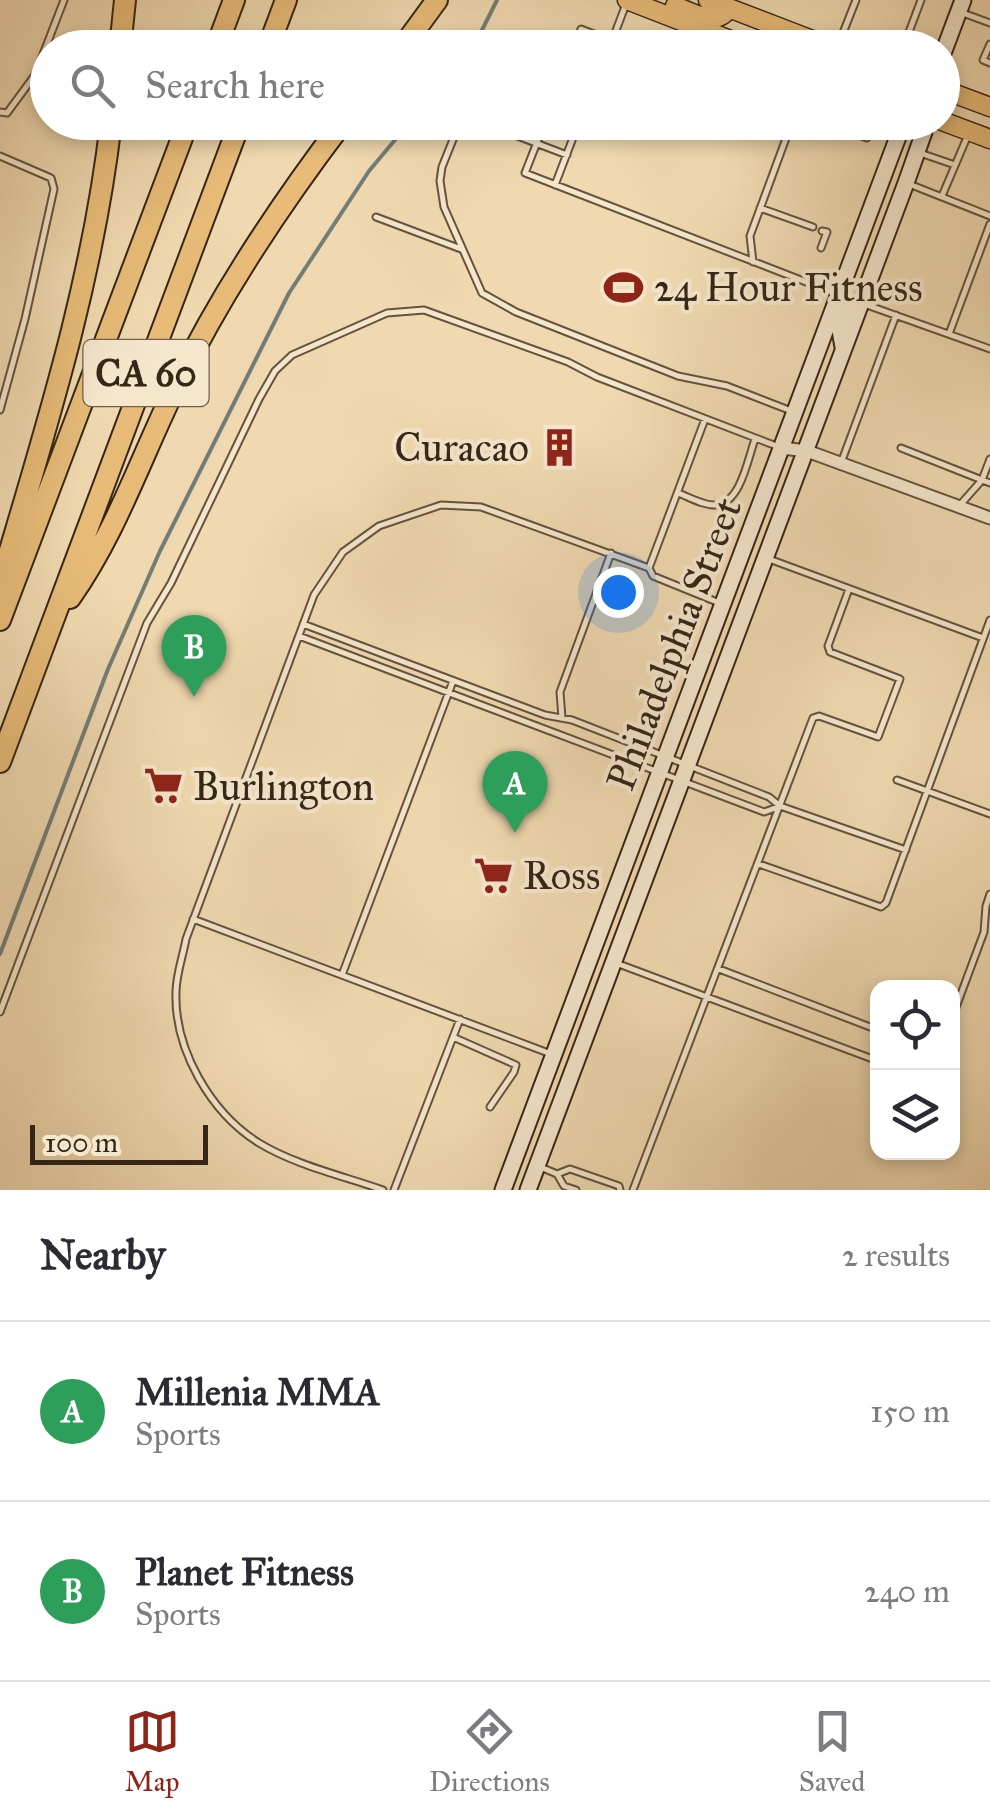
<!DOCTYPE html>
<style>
body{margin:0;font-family:"IM FELL Great Primer",serif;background:#f7f7f7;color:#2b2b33}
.controls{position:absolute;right:30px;bottom:30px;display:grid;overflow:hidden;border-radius:20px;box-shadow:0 5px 15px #0003}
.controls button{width:90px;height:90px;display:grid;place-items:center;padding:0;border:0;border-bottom:2px solid #e1e1e2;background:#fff;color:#2b2b33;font:50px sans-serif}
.scale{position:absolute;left:30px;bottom:25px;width:178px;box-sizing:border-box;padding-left:10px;border:5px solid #362617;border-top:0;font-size:28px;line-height:35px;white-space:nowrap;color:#362617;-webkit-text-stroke:8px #f5e6cc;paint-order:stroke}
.you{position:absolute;left:618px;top:592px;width:35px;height:35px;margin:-25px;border:8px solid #fff;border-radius:50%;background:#1a73e8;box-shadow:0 0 0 15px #1a73e833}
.badge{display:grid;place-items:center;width:65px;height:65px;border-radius:50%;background:#8f2418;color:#fff;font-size:32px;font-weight:700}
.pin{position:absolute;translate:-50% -82px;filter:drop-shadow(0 2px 5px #0008)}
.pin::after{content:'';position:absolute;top:52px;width:35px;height:30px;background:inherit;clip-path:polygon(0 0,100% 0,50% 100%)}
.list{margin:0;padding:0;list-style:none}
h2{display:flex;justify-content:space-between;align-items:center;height:130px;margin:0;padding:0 40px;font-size:42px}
h2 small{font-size:32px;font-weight:400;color:#7c7c81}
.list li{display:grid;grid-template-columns:65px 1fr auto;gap:30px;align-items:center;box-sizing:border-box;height:180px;padding:0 40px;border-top:2px solid #e1e1e2}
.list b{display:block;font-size:38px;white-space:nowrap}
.list p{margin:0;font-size:32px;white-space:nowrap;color:#7c7c81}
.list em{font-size:32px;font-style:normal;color:#7c7c81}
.icon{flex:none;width:55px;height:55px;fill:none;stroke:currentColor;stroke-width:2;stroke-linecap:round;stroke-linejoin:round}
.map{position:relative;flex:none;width:990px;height:1190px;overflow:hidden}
.search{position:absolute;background:#fff;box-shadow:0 5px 15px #0003;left:30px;right:30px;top:30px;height:110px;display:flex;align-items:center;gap:25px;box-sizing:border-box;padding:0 35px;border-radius:55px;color:#7c7c81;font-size:38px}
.sheet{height:490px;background:#fff}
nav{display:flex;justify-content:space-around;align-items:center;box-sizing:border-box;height:140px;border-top:2px solid #e1e1e2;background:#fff;font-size:28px;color:#7c7c81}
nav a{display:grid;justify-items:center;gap:5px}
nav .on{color:#8f2418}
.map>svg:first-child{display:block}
</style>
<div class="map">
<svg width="990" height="1190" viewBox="0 0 990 1190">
<rect width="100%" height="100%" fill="#f0d9b0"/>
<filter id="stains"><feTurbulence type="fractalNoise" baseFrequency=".002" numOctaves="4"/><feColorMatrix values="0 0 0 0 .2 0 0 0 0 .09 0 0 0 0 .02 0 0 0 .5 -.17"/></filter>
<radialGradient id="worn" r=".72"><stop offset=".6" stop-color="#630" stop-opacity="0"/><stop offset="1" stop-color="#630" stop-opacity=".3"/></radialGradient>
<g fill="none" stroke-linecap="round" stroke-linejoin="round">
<path stroke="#747d76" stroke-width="4" d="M473,48L497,0
M0,954L108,669L160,551L289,293L369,171L410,122"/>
<defs>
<path id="lane" d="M960,12L990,23
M990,44L983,60L990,63
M574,48L581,29L612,41L626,4
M837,48L856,0
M903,48L921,0
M0,112L7,113L35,75L64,0
M460,122L442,167L440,181L444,207L482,293L516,312L678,376L727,386L794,412
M481,122L567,155
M545,122L525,173L837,294
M824,122L867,138
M920,153L955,165
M0,156L51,178L54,189L25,319L0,410
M909,184L990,216
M555,185L579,122
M942,196L968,135
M760,208L813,227
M376,217L461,249
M821,248L827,232L822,231
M753,262L750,236L792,122
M864,304L990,349
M949,334L990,224
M901,448L982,480L990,459
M841,463L896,315
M678,493C689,497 704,506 716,505C741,503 748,458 755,439
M960,505L982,480L990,483
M769,559L983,638
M649,568L705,419
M303,624L545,715L572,720L769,797L780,806L906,850
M299,636L764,812L778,807
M562,718L560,692L611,553
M897,780L990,814
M759,864L881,907L886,903L990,620
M193,919L551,1054
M616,963L878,1061
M719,969L878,1030
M342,975L453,681
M0,1012L147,623L171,583L259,399L275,371L292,355L387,313L424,310L568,362L597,377L779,447
M952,1018L984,932L986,906L990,894
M453,1037L516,1065L514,1072L490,1107
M538,1166L557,1174L564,1186L576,1190
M557,1174L570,1169L619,1186L620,1190
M383,1190C343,1176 295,1165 259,1143C211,1113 174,1050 176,992C176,975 183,956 186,939L314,595L343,552L379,526L441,505L481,507L649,568L653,576L722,604
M394,1190L460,1019
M633,1190L813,718L819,716L878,737L900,679L830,652L828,646L849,589"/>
<path id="street" d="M782,448L807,451L990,518"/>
<path id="secondary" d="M942,56L963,0
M839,295L846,304L840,330L843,347
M503,1190L902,126L908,122
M528,1190L906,183L924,132L923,122"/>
<path id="primary" d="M627,0L751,48
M708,0L833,48
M675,6C694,13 716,28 729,8
M942,89L990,107
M942,121L990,139"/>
<path id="highway" d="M120,48L125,0
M216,48L234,0
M268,48L286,0
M402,48L437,0
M0,584C45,431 93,281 111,122
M70,598C116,533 141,457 176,386C221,293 280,205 343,122
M0,620L188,122
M0,762L240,122"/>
</defs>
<use href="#lane" stroke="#64533d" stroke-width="9"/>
<use href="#street" stroke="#64533d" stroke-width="15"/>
<use href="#secondary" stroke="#362617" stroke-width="19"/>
<use href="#primary" stroke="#362617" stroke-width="21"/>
<use href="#highway" stroke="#362617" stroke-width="24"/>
<use href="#lane" stroke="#f5e6cc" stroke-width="5"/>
<use href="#street" stroke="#f5e6cc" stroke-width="11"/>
<use href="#secondary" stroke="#f5e6cc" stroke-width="15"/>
<use href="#primary" stroke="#e8bc78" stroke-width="18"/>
<use href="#highway" stroke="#e8bc78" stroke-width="20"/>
</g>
<defs>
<symbol id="stadium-bare" viewBox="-9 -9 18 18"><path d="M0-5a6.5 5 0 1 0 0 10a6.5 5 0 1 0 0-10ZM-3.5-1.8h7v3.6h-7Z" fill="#8f2418" stroke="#f5e6cc" stroke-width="2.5" paint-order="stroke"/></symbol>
<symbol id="building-bare" viewBox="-9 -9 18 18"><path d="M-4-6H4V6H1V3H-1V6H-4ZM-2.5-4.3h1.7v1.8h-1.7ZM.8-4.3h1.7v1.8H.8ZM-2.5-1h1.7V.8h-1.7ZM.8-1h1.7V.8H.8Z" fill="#8f2418" stroke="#f5e6cc" stroke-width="2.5" paint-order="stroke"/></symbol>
<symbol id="supermarket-bare" viewBox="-9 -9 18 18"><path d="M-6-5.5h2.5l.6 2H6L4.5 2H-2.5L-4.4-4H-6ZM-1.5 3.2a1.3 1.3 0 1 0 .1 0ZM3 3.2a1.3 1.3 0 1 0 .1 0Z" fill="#8f2418" stroke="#f5e6cc" stroke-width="2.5" paint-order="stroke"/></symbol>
</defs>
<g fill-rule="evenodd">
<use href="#stadium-bare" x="596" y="260" width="55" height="55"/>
<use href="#building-bare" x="532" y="420" width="55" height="55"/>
<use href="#supermarket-bare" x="136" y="758" width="55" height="55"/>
<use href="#supermarket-bare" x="466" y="848" width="55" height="55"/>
</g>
<g text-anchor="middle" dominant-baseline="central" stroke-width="8" stroke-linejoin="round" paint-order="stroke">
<rect fill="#f5e6cc" stroke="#6f604d" stroke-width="2.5" x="83.5" y="340" width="125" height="66" rx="8"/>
<g font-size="38" font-weight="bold" fill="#362617">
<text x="146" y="373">CA 60</text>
</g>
<g font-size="40" fill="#362617" stroke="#f5e6cc" text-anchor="start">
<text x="654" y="287">24 Hour Fitness</text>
<text x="529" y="447" text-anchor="end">Curacao</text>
<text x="193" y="786">Burlington</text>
<text x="523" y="875">Ross</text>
</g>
<g font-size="40" fill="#362617" stroke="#f5e6cc">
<text transform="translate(674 644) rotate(-69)">Philadelphia Street</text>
</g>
</g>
<rect width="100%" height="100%" filter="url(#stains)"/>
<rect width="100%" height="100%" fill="url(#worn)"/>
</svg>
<div class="controls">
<button><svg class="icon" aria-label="locate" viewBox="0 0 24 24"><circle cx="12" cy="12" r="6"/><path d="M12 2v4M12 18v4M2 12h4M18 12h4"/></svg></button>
<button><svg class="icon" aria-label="layers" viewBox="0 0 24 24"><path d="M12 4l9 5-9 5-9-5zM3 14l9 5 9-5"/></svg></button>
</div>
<div class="scale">100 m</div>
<div class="you"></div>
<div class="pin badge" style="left:515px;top:833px;background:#2e9e5b">A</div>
<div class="pin badge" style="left:194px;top:697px;background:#2e9e5b">B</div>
<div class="search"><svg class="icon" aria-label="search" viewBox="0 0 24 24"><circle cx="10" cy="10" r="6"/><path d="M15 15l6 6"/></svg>Search here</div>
</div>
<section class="sheet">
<h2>Nearby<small>2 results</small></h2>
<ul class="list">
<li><span class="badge" style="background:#2e9e5b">A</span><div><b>Millenia MMA</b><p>Sports</p></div><em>150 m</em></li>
<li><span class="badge" style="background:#2e9e5b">B</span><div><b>Planet Fitness</b><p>Sports</p></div><em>240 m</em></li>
</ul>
</section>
<nav>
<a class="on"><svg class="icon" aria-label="map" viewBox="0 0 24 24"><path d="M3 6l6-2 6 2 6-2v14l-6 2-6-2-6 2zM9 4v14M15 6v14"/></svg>Map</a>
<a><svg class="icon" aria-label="directions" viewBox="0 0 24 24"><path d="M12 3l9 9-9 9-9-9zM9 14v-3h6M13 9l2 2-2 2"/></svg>Directions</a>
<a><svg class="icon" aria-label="saved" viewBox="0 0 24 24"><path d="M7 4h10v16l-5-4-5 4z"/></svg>Saved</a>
</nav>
